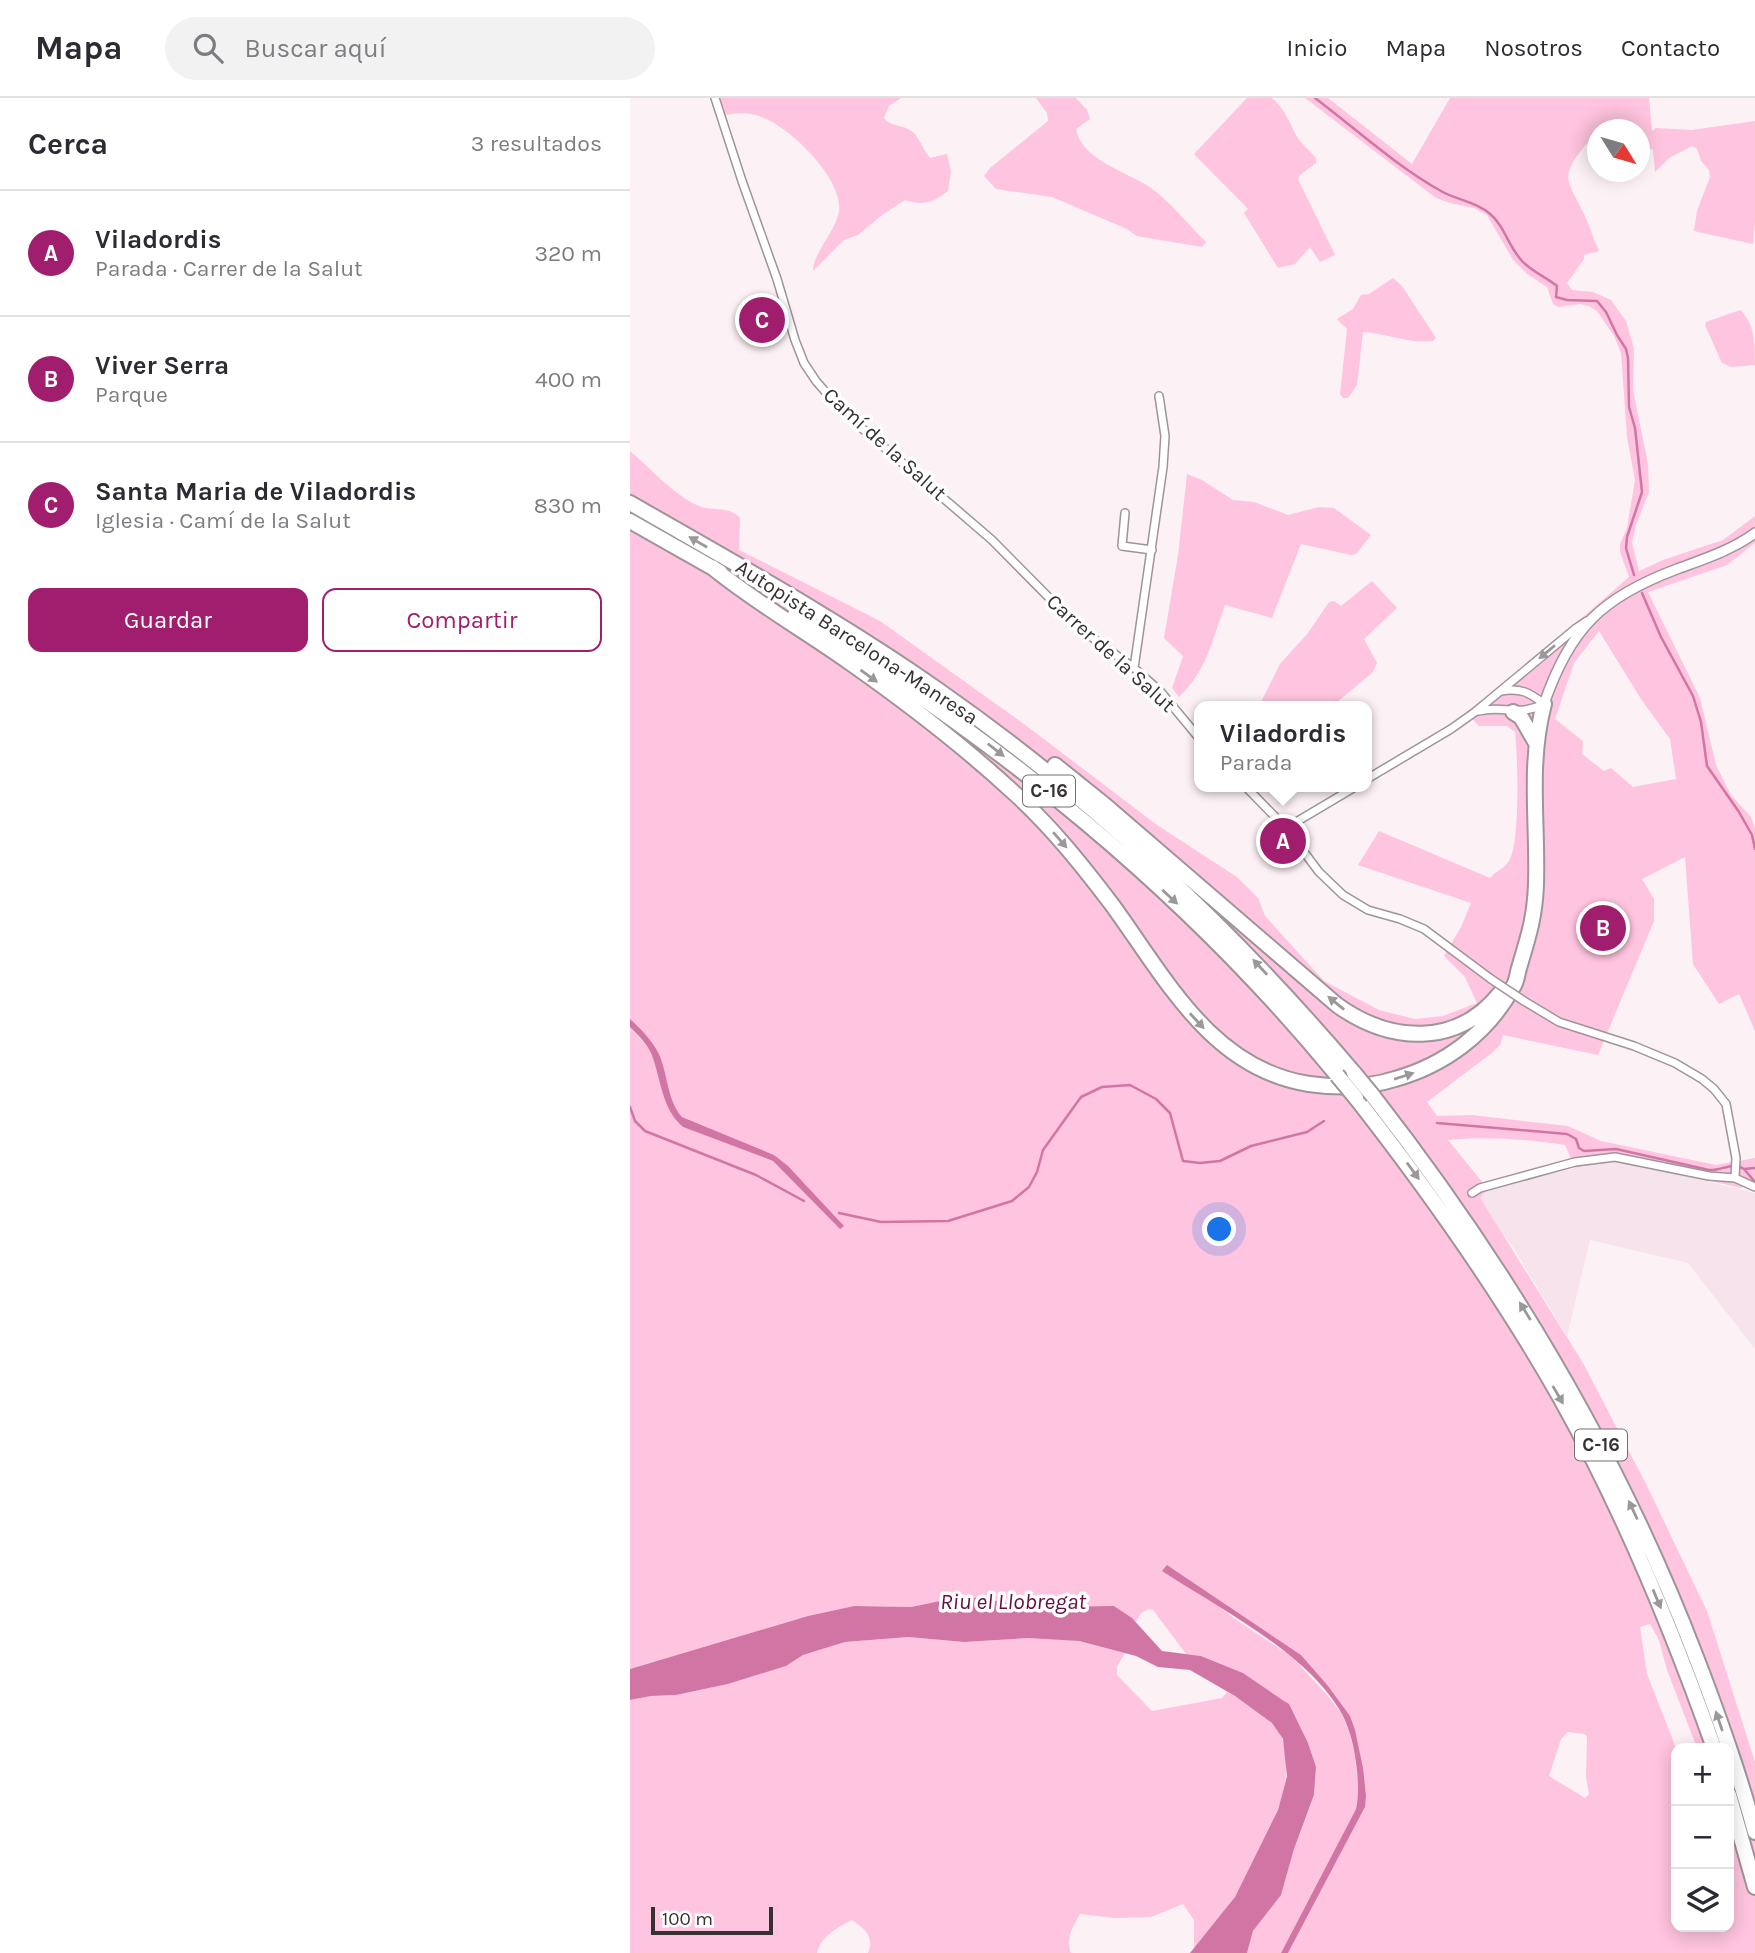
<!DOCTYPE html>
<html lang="es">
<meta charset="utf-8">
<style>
body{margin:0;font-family:Karla,sans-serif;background:#f2f2f3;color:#2b2b33}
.controls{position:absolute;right:21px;bottom:21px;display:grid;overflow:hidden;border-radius:14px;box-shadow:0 4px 18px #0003}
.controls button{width:63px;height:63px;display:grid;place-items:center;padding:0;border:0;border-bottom:2px solid #e1e1e2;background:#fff;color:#2b2b33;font:35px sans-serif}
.compass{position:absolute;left:957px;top:21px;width:63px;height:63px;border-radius:50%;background:#fff;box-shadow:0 4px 18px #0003;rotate:127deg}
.scale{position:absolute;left:21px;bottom:18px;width:122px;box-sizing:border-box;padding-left:7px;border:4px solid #363233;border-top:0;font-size:19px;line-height:24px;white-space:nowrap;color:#363233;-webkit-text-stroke:5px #fff;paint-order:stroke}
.you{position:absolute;left:590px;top:1132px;width:24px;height:24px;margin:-18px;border:5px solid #fff;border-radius:50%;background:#1a73e8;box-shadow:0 0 0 10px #1a73e833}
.badge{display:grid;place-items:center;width:46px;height:46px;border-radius:50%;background:#a11d6d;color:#fff;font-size:23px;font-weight:700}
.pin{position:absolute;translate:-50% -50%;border:4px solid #fff;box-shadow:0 2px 7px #0006}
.popup{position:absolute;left:564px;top:603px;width:178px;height:91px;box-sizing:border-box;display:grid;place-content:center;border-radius:14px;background:#fff;filter:drop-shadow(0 2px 5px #0005);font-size:23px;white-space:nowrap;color:#7c7c81}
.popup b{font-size:26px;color:#2b2b33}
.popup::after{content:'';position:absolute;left:50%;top:100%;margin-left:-14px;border:14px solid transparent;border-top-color:#fff}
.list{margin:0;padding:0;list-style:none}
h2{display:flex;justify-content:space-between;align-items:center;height:91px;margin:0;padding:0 28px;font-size:30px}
h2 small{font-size:23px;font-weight:400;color:#7c7c81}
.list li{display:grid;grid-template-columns:46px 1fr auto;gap:21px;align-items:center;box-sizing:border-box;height:126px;padding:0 28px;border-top:2px solid #e1e1e2}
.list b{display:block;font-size:26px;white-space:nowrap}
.list p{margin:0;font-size:23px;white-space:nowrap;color:#7c7c81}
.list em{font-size:23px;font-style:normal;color:#7c7c81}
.actions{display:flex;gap:14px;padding:21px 28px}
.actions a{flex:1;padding:16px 0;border:2px solid #a11d6d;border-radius:14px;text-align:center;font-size:24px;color:#a11d6d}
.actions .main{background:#a11d6d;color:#fff}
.icon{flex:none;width:38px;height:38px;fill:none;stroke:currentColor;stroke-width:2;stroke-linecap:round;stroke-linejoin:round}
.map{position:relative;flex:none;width:1125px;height:1855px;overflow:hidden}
header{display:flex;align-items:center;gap:42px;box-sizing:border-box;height:98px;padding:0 35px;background:#fff;border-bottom:2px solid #e1e1e2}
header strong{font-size:33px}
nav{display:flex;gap:38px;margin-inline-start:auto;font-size:24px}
.search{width:490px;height:63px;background:#f2f2f3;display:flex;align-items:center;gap:18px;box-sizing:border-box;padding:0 24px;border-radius:38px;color:#7c7c81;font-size:26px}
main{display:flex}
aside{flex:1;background:#fff}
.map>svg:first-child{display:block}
</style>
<header>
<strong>Mapa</strong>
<div class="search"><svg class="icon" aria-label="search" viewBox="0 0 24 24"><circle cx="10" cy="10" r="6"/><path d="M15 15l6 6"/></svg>Buscar aquí</div>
<nav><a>Inicio</a><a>Mapa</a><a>Nosotros</a><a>Contacto</a></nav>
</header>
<main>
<aside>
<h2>Cerca<small>3 resultados</small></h2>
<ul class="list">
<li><span class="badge">A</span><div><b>Viladordis</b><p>Parada · Carrer de la Salut</p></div><em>320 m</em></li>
<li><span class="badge">B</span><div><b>Viver Serra</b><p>Parque</p></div><em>400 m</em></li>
<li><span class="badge">C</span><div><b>Santa Maria de Viladordis</b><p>Iglesia · Camí de la Salut</p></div><em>830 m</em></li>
</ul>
<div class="actions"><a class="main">Guardar</a><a>Compartir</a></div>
</aside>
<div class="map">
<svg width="1125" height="1855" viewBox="0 0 1125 1855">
<rect width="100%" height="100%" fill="#fcf1f5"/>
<path fill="#f6e3eb" d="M984,1061L1125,1095V1251L1058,1165L960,1142L937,1238L881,1146L866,1129L849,1100L858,1091Z"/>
<path fill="#ffc4df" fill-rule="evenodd" d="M80,0H271L259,8L254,20C262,30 275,26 284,35C288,39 295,54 300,60L317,56L321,74L318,93C302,105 294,108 275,102L252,117L228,137L214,142L183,173C183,155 205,134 209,114C214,82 162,31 134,20C118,13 103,15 86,19Z
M406,0H446L457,12L460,21L446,31C451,62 498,74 521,90C541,104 558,127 576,144L572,149L507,138L497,131L422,99L366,91L354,78L360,70L418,23L417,15Z
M617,0H642C658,14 659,27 670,43C675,49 681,54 686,60V65L670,77L668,81L705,157L690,164L680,149L665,166L648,170L614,115L618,111L564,56Z
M675,0H698L782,66L820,0H1019L1022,33L1026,30L1062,32L1125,23V124L1123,146L1064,133L1067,113L1080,79L1079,72L1071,63L1067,51L1062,48L1039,60L1025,74L1023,51L1010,52V32H968L967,45H957C929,80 936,79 954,116C960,128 963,141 969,153L954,157V161L937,185L942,192L963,194L981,202L996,223L1004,251L1003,292L1018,366L1019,394L1006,427L1002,445L1009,473L1033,462L1093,442L1125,418V445L1097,467L1018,494L1070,600L1086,667L1101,697L1121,719L1125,730V933L1109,896L1089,906L1063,866L1055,759L1012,781L1024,801V823L968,957L873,937L870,947L863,954L797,1004L807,1018L842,1017L938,1028L971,1043L1086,1067L1125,1060V1079L1111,1090L984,1061L945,1070L935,1047C897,1041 855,1038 818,1042L858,1091L850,1100L953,1265L1017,1388L1077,1513L1125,1664V1855H658L735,1709L720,1618L671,1557L537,1467L605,1521L662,1559L697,1597L712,1616L719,1632L725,1659L729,1697L726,1711L651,1855H617L623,1833L651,1797L664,1751L684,1698L686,1669L658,1606L613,1575L571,1558L556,1556L523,1512L519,1511L511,1515L506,1524L484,1508L405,1509L334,1498L281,1509L224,1508L178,1518L0,1571V929L20,952L46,1023L53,1029L143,1063L210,1131L176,1087L144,1057L52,1019C37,1002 38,976 29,956C22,942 11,931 0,921V353C20,370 45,398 69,408C84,414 98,407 110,420L109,452L250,523L394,626L527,727L607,779L628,800L635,818L694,883L749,912L785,921L813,918L847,905L835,879L814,858L831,829L841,805L728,767L749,733L860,780C866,773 876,770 880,761C890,741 888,658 885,634L877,628H849L836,614L893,571L999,479L990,454V446L997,430L1005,382L997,339L991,255L984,238L967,213L959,208L950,206L928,209L923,206L917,189L897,176L883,162L857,117L844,110L820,105L806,100ZM969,533L1011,601L1040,641L1046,681L1003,689L981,670L974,673L952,656L953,643L925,621L944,565ZM1020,1526L1029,1542L1037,1572L1067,1650H1099V1829H1046V1650L1017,1576L1010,1529ZM938,1634L954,1636L957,1638L956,1679L959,1696L955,1700L919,1678L931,1641Z
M763,180L772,188L806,240L803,243C778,246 757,235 733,234L727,287L718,300H713L710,296L717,231L707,221L723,211L731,197L739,196Z
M1110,212C1125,225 1125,247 1125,267L1101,269L1092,265L1075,227L1076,224Z
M557,376L572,382L603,402L624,404L658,417L689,409L704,410L741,437L726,456L721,457L671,446L642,520L595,507C582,543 577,572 549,599L542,590L553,558L534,540L548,457Z
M742,483L767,510L734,541L747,565L743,574L706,605L708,608H629L650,566L678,535L699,504L704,503L711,508Z
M278,1539L334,1544L398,1540L444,1542L495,1555L487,1568V1577L522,1613L592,1600L597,1594C617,1605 645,1620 653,1643C669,1685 628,1763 605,1799C593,1817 578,1834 564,1850V1822L553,1806L521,1819L485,1820L450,1816C443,1828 435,1841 441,1855H238C245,1839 235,1831 222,1822C208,1829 190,1839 187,1855H0V1602L21,1598L46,1597L98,1586L156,1568L173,1557L215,1544Z"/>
<path fill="#d176a4" d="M0,921C11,931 22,942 29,956C38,976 37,1002 52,1019L144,1057L158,1068L214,1128L210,1131L143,1063L53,1029C31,1011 31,979 21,955C16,945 8,937 0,929Z
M537,1467L671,1557L698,1588L720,1618L725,1632L733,1670L736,1698L735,1709L658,1855H651L726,1711C729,1698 728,1687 727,1673C725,1654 721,1633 712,1616C678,1555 590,1511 532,1473Z
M334,1498L405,1509L484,1508L502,1520L532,1553L571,1558L613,1575L654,1603L659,1606L678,1645L686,1669L684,1697L664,1751L651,1797L623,1833L617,1855H560L605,1799L648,1712L657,1678L653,1641L642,1625L605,1598L560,1572L528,1569L506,1558L449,1543L398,1540L334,1544L278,1539L215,1544L173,1557L156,1568L98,1586L46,1597L21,1598L0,1602V1571L178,1518L224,1508L281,1509Z"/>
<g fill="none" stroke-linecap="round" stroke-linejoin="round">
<path stroke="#d176a4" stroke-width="2.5" d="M685,0C726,31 766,68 811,93C826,102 845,103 859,115C875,128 878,148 892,163C901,173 916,179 927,188L926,199L937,202L967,203L976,214L987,237L996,251L998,260L999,309L1005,330L1012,394L997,439L996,450L1004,477
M1012,495L1031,539L1063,598L1071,624L1077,668L1109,714L1122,737L1125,751
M0,1009L5,1023L15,1033L126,1077L174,1103
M807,1025L937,1036L946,1041L949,1050L954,1053L986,1051L1079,1072C1092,1073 1102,1063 1114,1071L1125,1070
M1114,1071L1125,1084
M209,1115L251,1124L318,1123L382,1103L399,1089L407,1074L413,1052L451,999L472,989L500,987L526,1001L540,1015L553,1063L570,1065L590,1063L621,1048L677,1034L694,1023"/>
<defs>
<path id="minor" d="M85,0L112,83L147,181L165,242L174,265L186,283L213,314L362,442L449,530L504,570L530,593L569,640
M495,415L492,448L522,452
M504,570L533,369L535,338L529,298
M849,613C874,607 887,619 914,606C899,594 891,590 871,593
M737,681L821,631L845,614L945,531L957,523
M616,689L656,730L689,774L713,797L738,812L770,821L794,831L861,881
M656,730L725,689
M894,903L929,924L1004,948L1045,965L1072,981L1084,991L1096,1006L1106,1060L1105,1080
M842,1095L850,1090L945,1064L985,1059L1079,1078L1105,1080L1125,1089"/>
<path id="tertiary" d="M914,606C940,530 972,499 1047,471C1074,461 1102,452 1125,435"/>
<path id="motorway" d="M0,405C104,465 210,523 308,592C464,701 601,830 724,975
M0,423L90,474
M82,469C126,505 174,532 219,564C276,604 331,646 382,693C420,727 452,767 483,808C536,881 582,971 679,986C708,990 737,990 765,981C815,967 858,935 883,889C887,883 887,877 889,870C898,840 905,819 906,786C908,725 898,666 914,606
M165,517C370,643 554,791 707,977
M883,614L891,619L906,645
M425,667L476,708L707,907C760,945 827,950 871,894
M743,998C877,1170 988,1355 1066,1559C1088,1616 1109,1675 1125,1734
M726,1000C801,1096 871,1195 931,1301C993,1412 1042,1531 1084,1650
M1099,1697L1125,1789"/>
</defs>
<use href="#minor" stroke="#9e9499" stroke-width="10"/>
<use href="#tertiary" stroke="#9e9499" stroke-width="12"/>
<use href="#motorway" stroke="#9e9499" stroke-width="18"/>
<use href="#minor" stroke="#fff" stroke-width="7"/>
<use href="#tertiary" stroke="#fff" stroke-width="9"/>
<use href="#motorway" stroke="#fff" stroke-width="14"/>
<defs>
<path id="minor-bridge" d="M861,881L894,903"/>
<path id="motorway-bridge" d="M724,975L743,998
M707,977L726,1000"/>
</defs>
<use href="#minor-bridge" stroke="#9e9499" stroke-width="10" stroke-linecap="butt"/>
<use href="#motorway-bridge" stroke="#9e9499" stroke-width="18" stroke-linecap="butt"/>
<use href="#minor-bridge" stroke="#fff" stroke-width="7"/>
<use href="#motorway-bridge" stroke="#fff" stroke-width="14"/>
</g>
<defs><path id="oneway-solid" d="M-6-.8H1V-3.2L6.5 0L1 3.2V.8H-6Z" transform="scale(1.75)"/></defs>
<g fill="#9a9899">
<use href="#oneway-solid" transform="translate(68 444) rotate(-150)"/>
<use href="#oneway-solid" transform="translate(917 554) rotate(140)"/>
<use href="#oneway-solid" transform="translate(239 578) rotate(36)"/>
<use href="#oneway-solid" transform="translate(366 652) rotate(38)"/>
<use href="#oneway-solid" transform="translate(430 742) rotate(49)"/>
<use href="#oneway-solid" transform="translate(540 799) rotate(43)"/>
<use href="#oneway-solid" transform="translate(630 869) rotate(-133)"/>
<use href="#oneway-solid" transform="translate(706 905) rotate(-141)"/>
<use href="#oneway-solid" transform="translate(567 923) rotate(47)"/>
<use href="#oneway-solid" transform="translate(774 978) rotate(-18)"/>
<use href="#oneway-solid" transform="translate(783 1073) rotate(54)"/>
<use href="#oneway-solid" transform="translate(895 1213) rotate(-122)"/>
<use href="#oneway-solid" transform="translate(928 1297) rotate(60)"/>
<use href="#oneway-solid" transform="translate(1003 1412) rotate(-115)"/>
<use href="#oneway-solid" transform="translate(1027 1501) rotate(67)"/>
<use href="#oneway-solid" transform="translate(1089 1623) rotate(-109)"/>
</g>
<g text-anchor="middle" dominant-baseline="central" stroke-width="7" stroke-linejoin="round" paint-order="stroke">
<g fill="#fff" stroke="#727070" stroke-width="2">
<rect x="393" y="677.5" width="52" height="31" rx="5"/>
<rect x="945" y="1331.5" width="52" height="31" rx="5"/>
</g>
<g font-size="19" font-weight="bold" fill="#363233">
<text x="419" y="693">C-16</text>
<text x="971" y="1347">C-16</text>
</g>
<g font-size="21" fill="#363233" stroke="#fff">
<text transform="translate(255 346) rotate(42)">Camí de la Salut</text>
<text transform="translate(227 544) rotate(33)">Autopista Barcelona-Manresa</text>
<text transform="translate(481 555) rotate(42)">Carrer de la Salut</text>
</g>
<g font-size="23" font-style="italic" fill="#610e40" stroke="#fff">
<text x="383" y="1503">Riu el Llobregat</text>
</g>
</g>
</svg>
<div class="controls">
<button>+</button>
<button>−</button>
<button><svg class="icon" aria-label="layers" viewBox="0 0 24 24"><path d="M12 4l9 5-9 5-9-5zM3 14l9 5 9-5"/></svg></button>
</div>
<svg class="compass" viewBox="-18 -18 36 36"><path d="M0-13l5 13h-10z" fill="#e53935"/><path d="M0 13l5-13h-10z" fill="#7c7c81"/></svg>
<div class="scale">100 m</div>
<div class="you"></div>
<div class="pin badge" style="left:653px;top:743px">A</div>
<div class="popup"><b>Viladordis</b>Parada</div>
<div class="pin badge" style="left:973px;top:830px">B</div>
<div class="pin badge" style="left:132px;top:222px">C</div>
</div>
</main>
